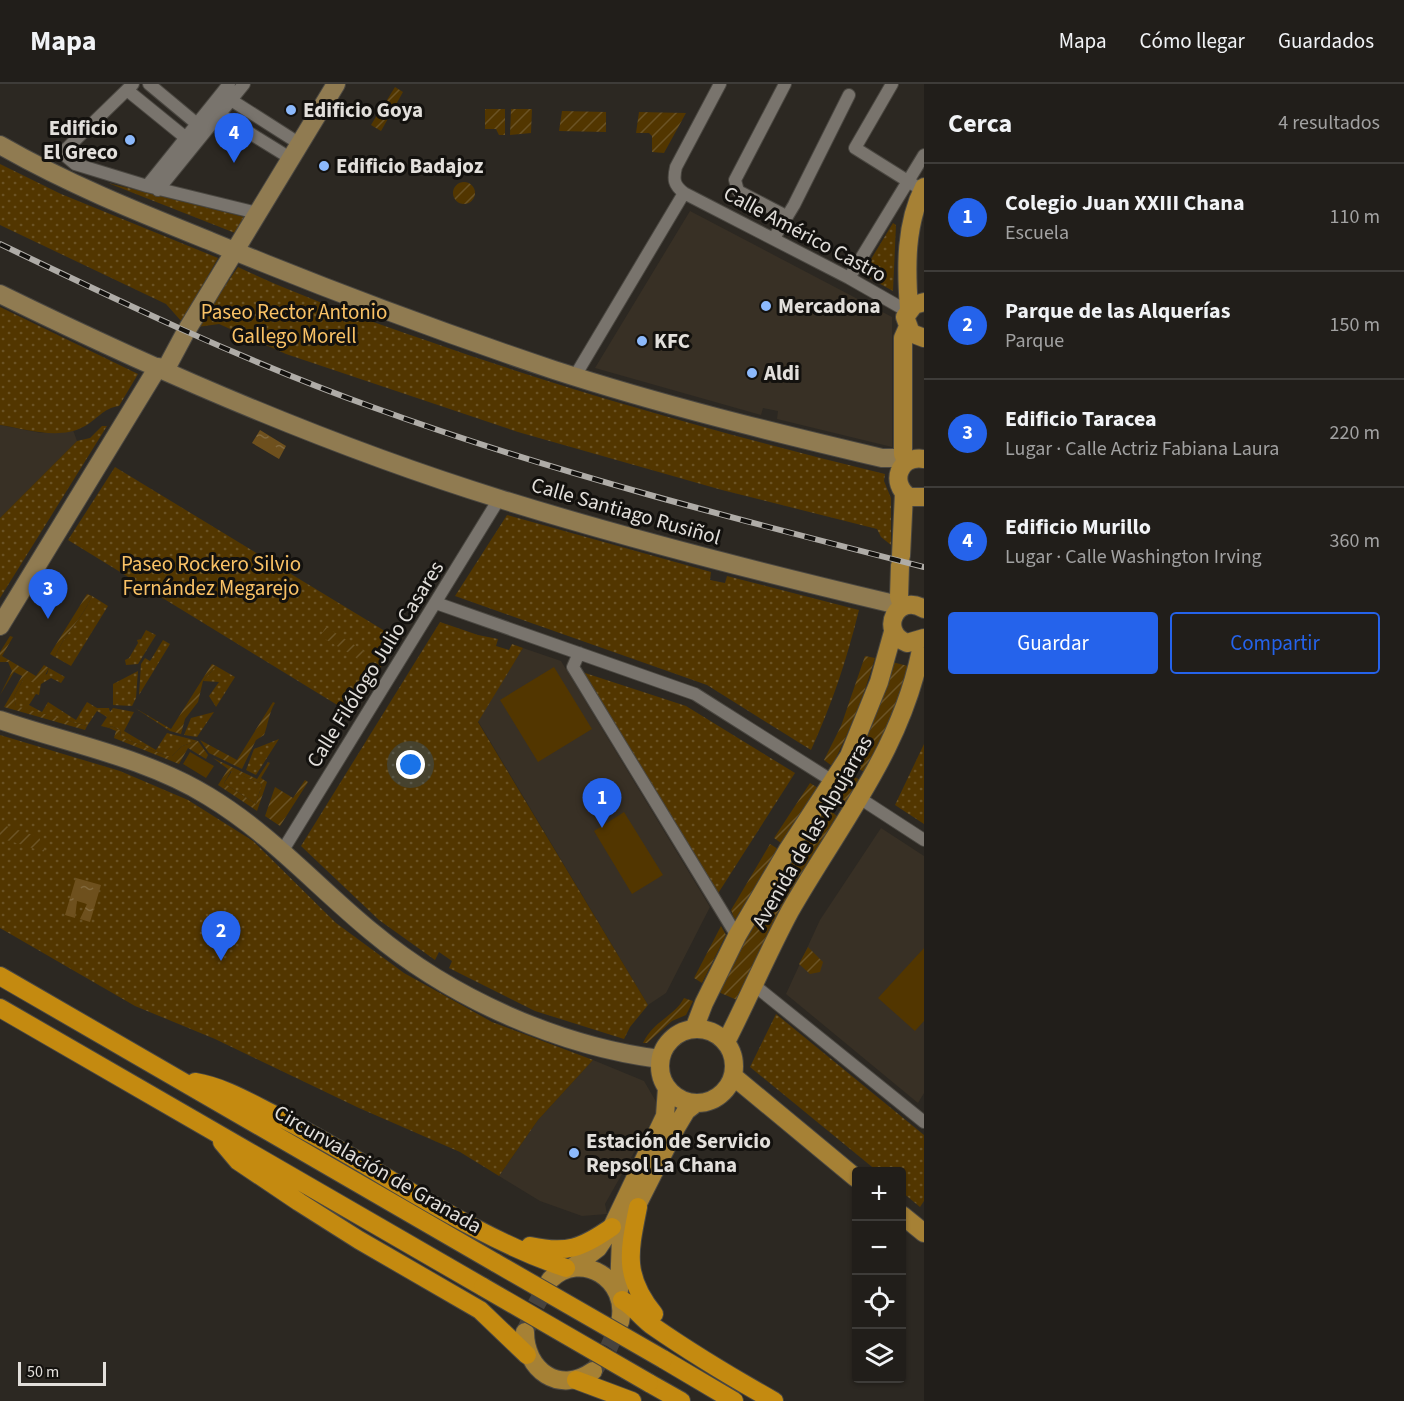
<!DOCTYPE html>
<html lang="es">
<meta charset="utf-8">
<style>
body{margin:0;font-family:"Source Sans 3",sans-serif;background:#2d2b27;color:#f1f3f6}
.controls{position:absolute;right:18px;bottom:18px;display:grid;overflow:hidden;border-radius:6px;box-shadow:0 2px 4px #0004}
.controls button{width:54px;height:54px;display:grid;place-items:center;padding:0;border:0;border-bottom:2px solid #3e3c39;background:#211e1a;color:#f1f3f6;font:30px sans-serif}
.scale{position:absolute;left:18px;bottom:15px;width:88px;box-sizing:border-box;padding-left:6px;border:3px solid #e2dfdb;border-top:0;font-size:16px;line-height:21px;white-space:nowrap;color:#e2dfdb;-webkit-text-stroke:4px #13110e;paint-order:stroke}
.you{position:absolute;left:411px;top:681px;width:21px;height:21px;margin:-15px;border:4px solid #fff;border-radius:50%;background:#1a73e8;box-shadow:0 0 0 9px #1a73e833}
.badge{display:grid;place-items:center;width:39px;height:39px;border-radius:50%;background:#2563eb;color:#fff;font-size:20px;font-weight:700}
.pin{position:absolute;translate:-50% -50px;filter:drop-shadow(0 2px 3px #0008)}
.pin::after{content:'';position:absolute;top:32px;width:21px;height:18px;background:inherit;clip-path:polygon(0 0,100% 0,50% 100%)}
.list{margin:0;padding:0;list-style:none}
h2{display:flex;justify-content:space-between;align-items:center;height:78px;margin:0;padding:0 24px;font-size:26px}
h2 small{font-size:20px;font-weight:400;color:#a2a2a2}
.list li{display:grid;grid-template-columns:39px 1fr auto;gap:18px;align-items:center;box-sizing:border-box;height:108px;padding:0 24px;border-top:2px solid #3e3c39}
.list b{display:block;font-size:22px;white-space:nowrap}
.list p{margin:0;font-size:20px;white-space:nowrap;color:#a2a2a2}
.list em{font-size:20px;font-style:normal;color:#a2a2a2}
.actions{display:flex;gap:12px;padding:18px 24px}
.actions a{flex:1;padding:14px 0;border:2px solid #2563eb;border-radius:6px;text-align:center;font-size:21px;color:#2563eb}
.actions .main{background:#2563eb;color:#fff}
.icon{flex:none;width:33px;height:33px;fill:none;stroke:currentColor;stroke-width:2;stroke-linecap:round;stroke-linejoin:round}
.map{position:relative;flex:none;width:924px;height:1317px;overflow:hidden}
header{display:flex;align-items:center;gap:36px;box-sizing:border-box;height:84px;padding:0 30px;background:#211e1a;border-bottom:2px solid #3e3c39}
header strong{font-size:28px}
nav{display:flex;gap:33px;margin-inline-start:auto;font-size:21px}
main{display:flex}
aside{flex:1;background:#211e1a}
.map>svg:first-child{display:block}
</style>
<header>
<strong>Mapa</strong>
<nav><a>Mapa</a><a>Cómo llegar</a><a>Guardados</a></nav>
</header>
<main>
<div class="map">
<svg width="924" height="1317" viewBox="0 0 924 1317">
<defs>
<pattern id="grass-dots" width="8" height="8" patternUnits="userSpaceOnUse" patternTransform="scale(1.5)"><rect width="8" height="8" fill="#523600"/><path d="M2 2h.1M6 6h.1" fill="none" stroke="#6b5325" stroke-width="1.8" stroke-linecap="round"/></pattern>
<pattern id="garden-furrows" width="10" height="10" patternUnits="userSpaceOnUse" patternTransform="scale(1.5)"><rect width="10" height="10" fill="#523600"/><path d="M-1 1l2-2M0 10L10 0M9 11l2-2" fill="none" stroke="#6b5325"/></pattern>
<pattern id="water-ripples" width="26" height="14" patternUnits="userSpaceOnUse" patternTransform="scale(1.5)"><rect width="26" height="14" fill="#6e501d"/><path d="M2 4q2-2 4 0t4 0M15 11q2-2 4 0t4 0" fill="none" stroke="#82693d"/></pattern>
</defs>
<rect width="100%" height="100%" fill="#2c2822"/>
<path fill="#383025" d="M690,127L892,233V363L777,335L778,327L763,324L761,331L595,284Z
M0,341L41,349L73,346L77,357L0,434Z
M523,564L561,577L710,823L666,909L648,921L478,637Z
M881,744L924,772V1009L918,1019L786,910L820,836Z
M593,976L644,997L658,1021V1026L605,1120L607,1130L582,1132L540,1117L499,1092L538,1036Z"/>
<path fill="url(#grass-dots)" d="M0,80L61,110L218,174L182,238L166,220L0,141Z
M108,99L244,133L235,149Z
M893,139L896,141L893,207L862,190Z
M238,183C299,212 364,235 428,257C578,310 730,352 885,390L884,397L891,414V461L881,453L877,445L722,406L518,348L286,270L219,240L197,243Z
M0,223L138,290L119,322C103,324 97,336 83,343C59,356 25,345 0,341Z
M102,342H107L0,514V434L77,357L90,354Z
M115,383L398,555L352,630L68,456Z
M507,431L711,488L710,496L725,499L727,492L859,526C847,575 832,620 811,666L707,601L455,512Z
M92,512L108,522L71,582L55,573C63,551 83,534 92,512Z
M440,538L478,551L498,555L496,562L509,566L512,560L523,564L478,638L648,921L630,943L624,955L535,927L449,884L452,877L439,868L435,876L379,836L301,762Z
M146,546L156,551L138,580L126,581L125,576L129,574L138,559L137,556L141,555Z
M163,556L170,560L139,611L141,580L145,574L150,577Z
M216,582L235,593L216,623L209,612L219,598L203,597Z
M49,584L65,593L61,599L51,594L41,600L39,611L36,610L29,621L42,628L48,618L76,636L87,618L97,624H109L110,628L113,624L134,628L124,647L156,666L167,649L198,657L182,662L172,672H167L121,653L120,646L111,642L109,644L101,642L107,633L97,627L87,642L16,623L14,612L23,596L47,590Z
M138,587L136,614L132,622L113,621V600Z
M582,588L686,622L795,689L717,811Z
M214,628L197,653L184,651L191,634Z
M0,651L120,687L188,716L253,757L336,839L404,889L492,938L593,976L538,1036L499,1092L460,1068L359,1024L215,955L135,922L0,844Z
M279,655L256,691L246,686L254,665Z
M924,660V740L895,721Z
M232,687L262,700L256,720L224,699Z
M776,930L924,1051V1117L920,1123L902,1108V1088L877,1087L750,983Z"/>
<path fill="url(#garden-furrows)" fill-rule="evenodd" d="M395,3L403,8L381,47L371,41L380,26H387V16Z
M485,25H505V51H499L496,45H485Z
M511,25H532L531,49L510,51Z
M562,27L606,28V48L559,47Z
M639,28L686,29L664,69L652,68V52L649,49H636Z
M453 109a11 11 0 1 1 22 0a11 11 0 1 1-22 0Z
M87,510L92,512C83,534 63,551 55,573L50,570Z
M326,543L364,567L359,575L320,552Z
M10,552L13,553L2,572L36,592L44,581L49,584L43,595L37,599L23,596L14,612L16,622L87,642L85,646L4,623L22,592L14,588L0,611L12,587L8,578H0V568Z
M865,572L875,574C864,612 850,646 832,682L824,676L841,642Z
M892,578L908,582L899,614L867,690L853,681L872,642Z
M212,580L216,582L203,597L198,618L185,635L181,650L170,647L135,624L171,645Z
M273,618L275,619C269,628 268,641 264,651L256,656L242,685L209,669L200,656L237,676Z
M111,642L120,646L121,653L167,672H172L182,662L198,657L208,671L206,675L188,664L179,680L114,654L116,647L109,644Z
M213,674L257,695L268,678L270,679L261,694L267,698L257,727L218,701L228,685ZM231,687L262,700L256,720L224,699Z
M848,690L863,697L845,727L830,716Z
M305,696L308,698L280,742L265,732L275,703L293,714Z
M810,699L818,704L781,759L774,754Z
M825,723L841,735L737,916L716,907L744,853Z
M0,740L39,753L45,768L0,754Z
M770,760L778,765L735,836L731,826Z
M721,842L726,851L702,899L694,894Z
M808,863L823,878L820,888L810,890L799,880Z
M684,914L693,917L686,931L672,937L647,959H643C653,937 675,932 684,914Z"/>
<path fill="#523600" d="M554,583L592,645L538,678L500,616Z
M190,668L214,682L206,694L183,680Z
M624,728L663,791L632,810L594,747Z
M924,864V937L915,947L878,914Z"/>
<path fill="url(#water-ripples)" d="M260,346L286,362L279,375L252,359Z
M76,794L101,801L90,838L80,835L87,820L77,817L75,834L65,831Z"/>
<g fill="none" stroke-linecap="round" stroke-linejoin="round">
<path stroke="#47433e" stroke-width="18" stroke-dasharray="18 9" stroke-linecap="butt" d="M526,1246L536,1221L550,1196
M594,1286L609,1263L620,1238"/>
<defs>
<path id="street" d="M133,0L62,69L75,80L147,102L257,129
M149,0L197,40
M785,0L735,96L738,107L786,132
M892,0L855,64L922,106
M127,6L186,54
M231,16L300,60
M219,30L290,74
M147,102L229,0
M158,106L244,0
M684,109L849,194L907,227
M774,154L794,121L849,11
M849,194L924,71
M575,292L684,109C674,101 673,96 676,83L720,0
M436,519L695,610L834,698
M579,569L573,583L737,852
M861,715L924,756
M283,766L499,415
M754,901L924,1038"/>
<path id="secondary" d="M0,61C68,100 138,128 210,157C323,204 438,247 554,286C662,321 772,348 882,374H894L904,379
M0,210C161,289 329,362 500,415C629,455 759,488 890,519L899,525
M188,244L336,0
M169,279L184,251
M0,542L158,283
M0,636C70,660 144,673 208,712C271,750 316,802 372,848C451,914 558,962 660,975"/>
<path id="primary" d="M924,218L914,221L905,233L911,249L924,254
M909,225C906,184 905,140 924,103
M924,375C899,371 889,399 909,413H924
M906,377L903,370V254L907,245
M901,472L904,409
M900,481L899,513L902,522
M924,525C898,508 877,547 907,559L924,554
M660 982a37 37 0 1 1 74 0a37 37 0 1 1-74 0Z
M694,945L704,919L737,852L787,767L849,672L879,598L893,548
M726,958C748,915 767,870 790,827C842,736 905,662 923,555
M733,992L856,1094
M902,1131L924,1149
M573,1183L598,1164L612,1143L665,1032L667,1004
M550,1196C581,1165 630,1196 620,1238
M619,1207L621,1153L677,1042L686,1027L695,1020
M525,1248C525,1286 559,1311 593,1287"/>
<path id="highway" d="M0,892L496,1179
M0,924L483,1203
M195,998C225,1003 252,1020 279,1033C373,1080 467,1151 566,1184
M222,1058L238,1077L299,1118L359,1156L480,1226L527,1271
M638,1123C629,1168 623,1192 654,1230
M530,1162C567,1170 582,1164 612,1143
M622,1216C635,1223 642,1235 654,1243C693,1270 733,1294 774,1317
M663,1275L734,1317
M576,1296L632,1317
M649,1299L681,1317"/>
</defs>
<use href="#street" stroke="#4a4741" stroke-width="14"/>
<use href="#secondary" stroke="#4a4741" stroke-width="20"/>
<use href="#primary" stroke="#4a4741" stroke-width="20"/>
<use href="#highway" stroke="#4a4741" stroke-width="20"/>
<use href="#street" stroke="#79746d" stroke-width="12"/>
<use href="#secondary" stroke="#907b51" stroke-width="18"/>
<use href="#primary" stroke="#a68135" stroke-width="18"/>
<use href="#highway" stroke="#c48a10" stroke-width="18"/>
<defs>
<path id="rail" d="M0,160C123,219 246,278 375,324C554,389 739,436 924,483"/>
</defs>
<use href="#rail" stroke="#afaca7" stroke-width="6"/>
<use href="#rail" stroke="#13110e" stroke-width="4" stroke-dasharray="11" stroke-linecap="butt"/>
<defs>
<path id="highway-bridge" d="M496,1179L663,1275
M483,1203L649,1299"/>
</defs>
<use href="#highway-bridge" stroke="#4a4741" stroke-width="20" stroke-linecap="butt"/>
<use href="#highway-bridge" stroke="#c48a10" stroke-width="18"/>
</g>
<g fill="#8cb9fc" stroke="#13110e" stroke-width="2">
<circle cx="291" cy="26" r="6"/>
<circle cx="130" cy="56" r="6"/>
<circle cx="324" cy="82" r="6"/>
<circle cx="766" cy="222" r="6"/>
<circle cx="642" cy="257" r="6"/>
<circle cx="752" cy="289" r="6"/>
<circle cx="574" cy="1069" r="6"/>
</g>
<g text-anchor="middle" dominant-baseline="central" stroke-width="6" stroke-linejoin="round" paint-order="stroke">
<g font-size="21" font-weight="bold" fill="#e2dfdb" stroke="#13110e" text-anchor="start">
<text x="303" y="26">Edificio Goya</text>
<text x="118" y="44" text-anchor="end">Edificio<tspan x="118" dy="24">El Greco</tspan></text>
<text x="336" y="82">Edificio Badajoz</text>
<text x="778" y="222">Mercadona</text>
<text x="654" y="257">KFC</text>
<text x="764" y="289">Aldi</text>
<text x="586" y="1057">Estación de Servicio<tspan x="586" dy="24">Repsol La Chana</tspan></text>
</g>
<g font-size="21" fill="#e2dfdb" stroke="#13110e">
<text transform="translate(805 150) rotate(28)">Calle Américo Castro</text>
<text transform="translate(626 427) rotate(16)">Calle Santiago Rusiñol</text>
<text transform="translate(375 580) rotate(-58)">Calle Filólogo Julio Casares</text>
<text transform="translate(812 748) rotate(-60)">Avenida de las Alpujarras</text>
<text transform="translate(378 1085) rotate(30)">Circunvalación de Granada</text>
</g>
<g font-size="21" fill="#fac266" stroke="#13110e">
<text x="294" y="228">Paseo Rector Antonio<tspan x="294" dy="24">Gallego Morell</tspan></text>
<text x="211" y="480">Paseo Rockero Silvio<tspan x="211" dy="24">Fernández Megarejo</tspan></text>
</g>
</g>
</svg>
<div class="controls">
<button>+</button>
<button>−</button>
<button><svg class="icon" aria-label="locate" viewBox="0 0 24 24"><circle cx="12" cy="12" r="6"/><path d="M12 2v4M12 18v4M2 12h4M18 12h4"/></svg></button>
<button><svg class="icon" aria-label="layers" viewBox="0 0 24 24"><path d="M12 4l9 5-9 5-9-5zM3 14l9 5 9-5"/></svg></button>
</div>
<div class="scale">50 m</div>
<div class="you"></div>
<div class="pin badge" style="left:602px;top:744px">1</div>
<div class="pin badge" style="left:221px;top:877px">2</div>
<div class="pin badge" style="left:48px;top:535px">3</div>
<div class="pin badge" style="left:234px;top:79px">4</div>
</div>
<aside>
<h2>Cerca<small>4 resultados</small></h2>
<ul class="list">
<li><span class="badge">1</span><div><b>Colegio Juan XXIII Chana</b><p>Escuela</p></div><em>110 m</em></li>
<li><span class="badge">2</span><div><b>Parque de las Alquerías</b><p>Parque</p></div><em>150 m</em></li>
<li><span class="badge">3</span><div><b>Edificio Taracea</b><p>Lugar · Calle Actriz Fabiana Laura</p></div><em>220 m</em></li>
<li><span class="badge">4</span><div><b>Edificio Murillo</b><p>Lugar · Calle Washington Irving</p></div><em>360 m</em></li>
</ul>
<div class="actions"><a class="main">Guardar</a><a>Compartir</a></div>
</aside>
</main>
